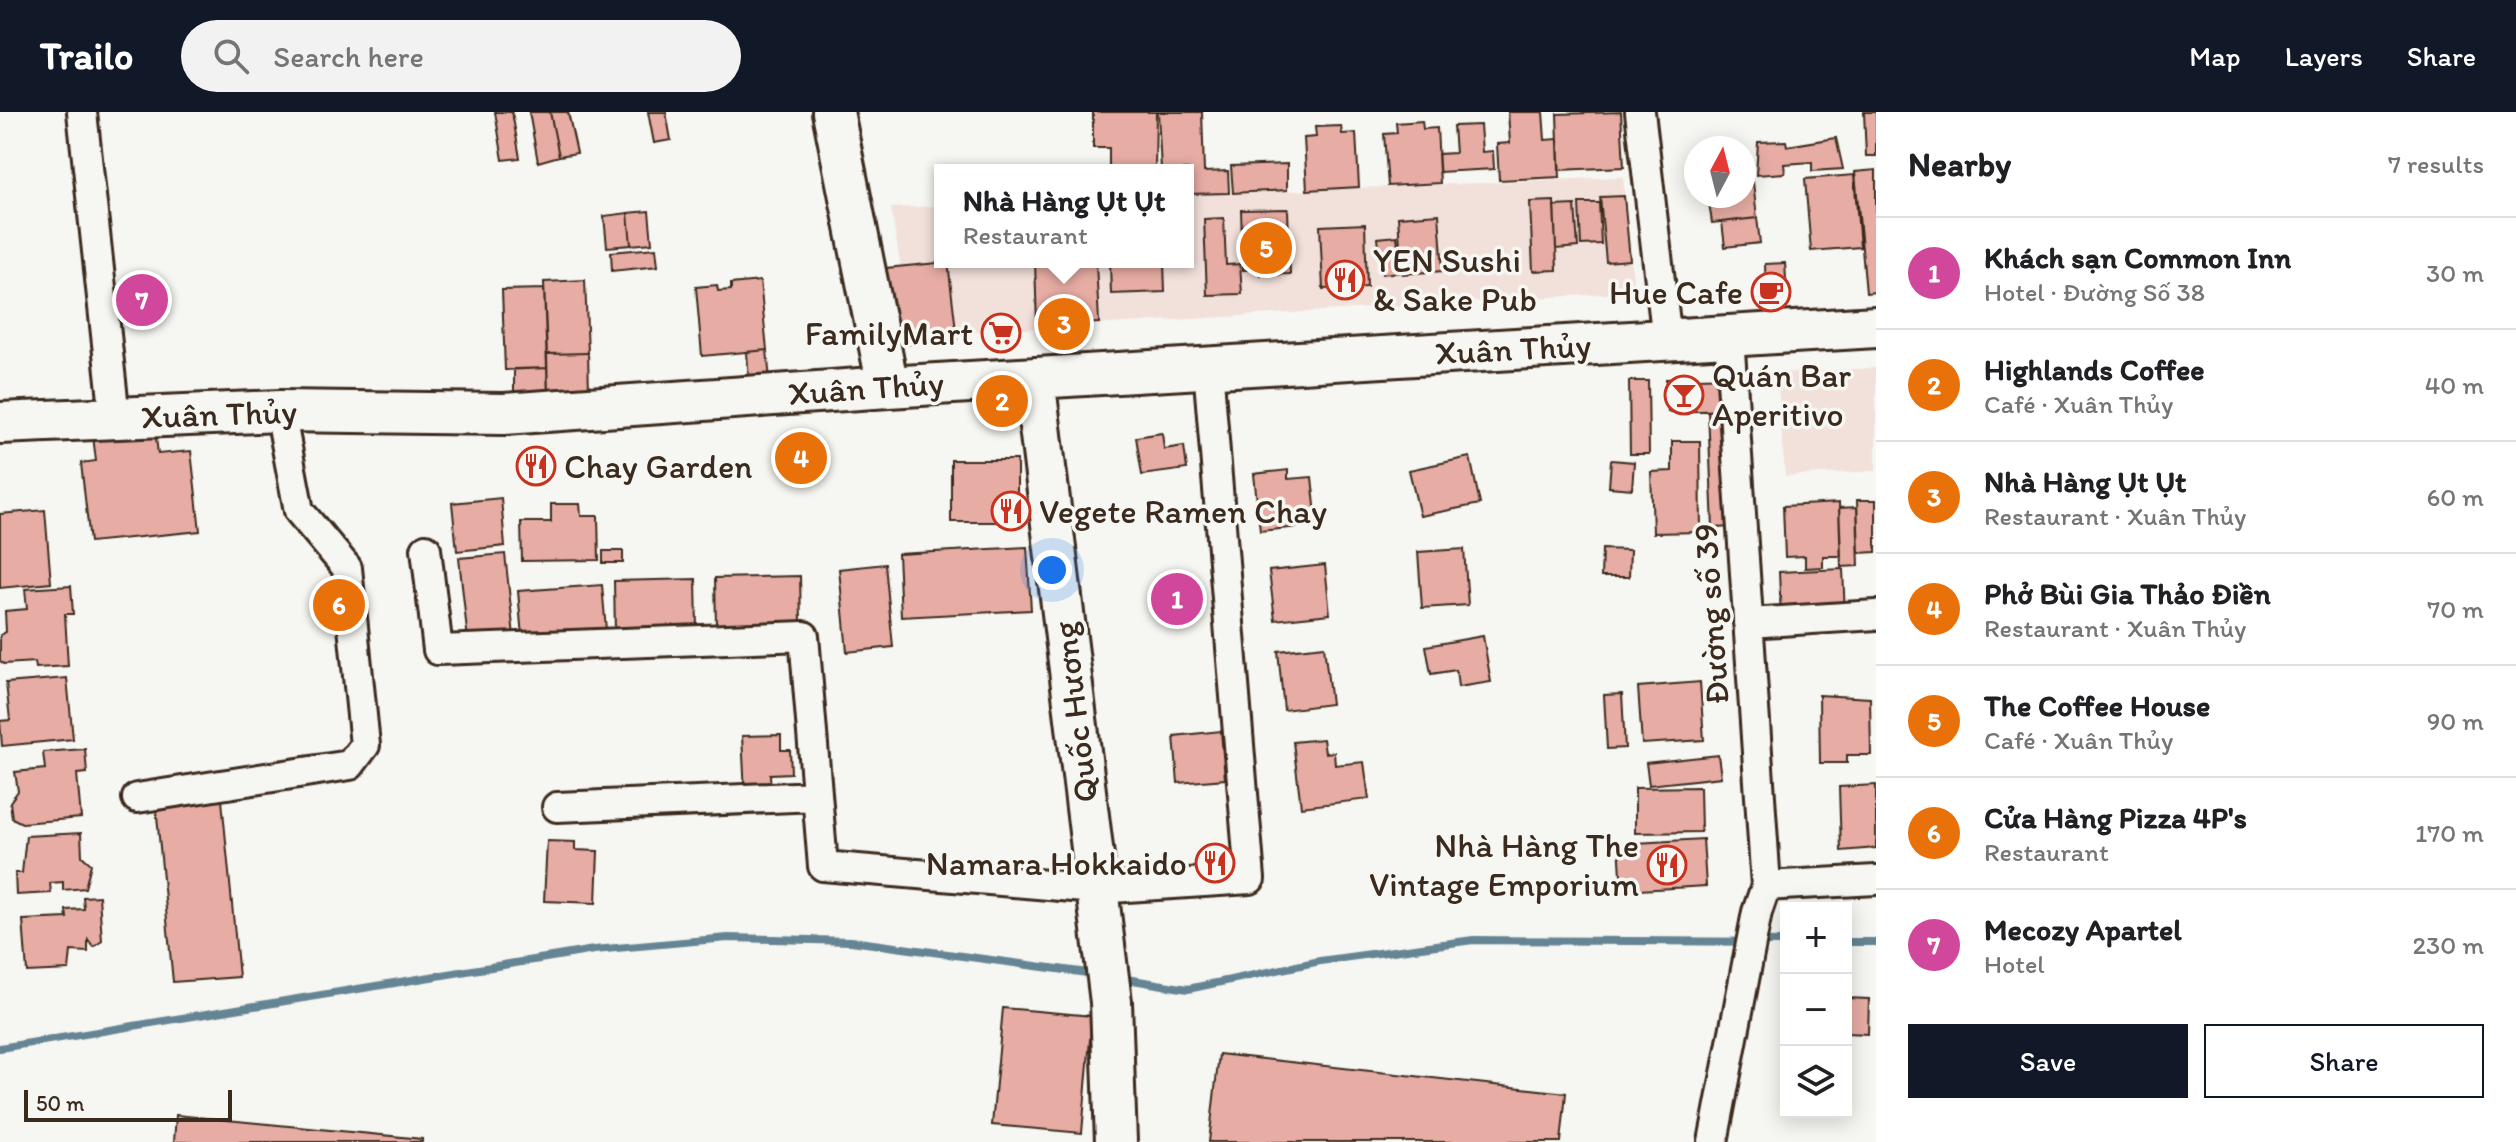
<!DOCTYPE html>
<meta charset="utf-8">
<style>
body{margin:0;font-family:Itim,sans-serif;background:#f2f2f2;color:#202124}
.controls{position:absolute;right:24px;bottom:24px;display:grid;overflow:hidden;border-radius:0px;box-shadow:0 4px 20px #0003}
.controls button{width:72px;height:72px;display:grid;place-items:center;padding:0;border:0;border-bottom:2px solid #e0e0e0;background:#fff;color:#202124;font:40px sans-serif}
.compass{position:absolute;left:1684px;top:24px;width:72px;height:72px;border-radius:50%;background:#fff;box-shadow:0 4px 20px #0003;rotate:7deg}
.scale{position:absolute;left:24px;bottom:20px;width:208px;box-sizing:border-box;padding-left:8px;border:4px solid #3b2a1e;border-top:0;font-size:22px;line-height:28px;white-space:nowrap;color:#3b2a1e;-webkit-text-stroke:6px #f6f6f2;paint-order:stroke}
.you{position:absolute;left:1052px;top:458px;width:28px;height:28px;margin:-20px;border:6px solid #fff;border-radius:50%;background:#1a73e8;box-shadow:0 0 0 12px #1a73e833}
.badge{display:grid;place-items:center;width:52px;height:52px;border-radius:50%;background:#111827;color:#fff;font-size:26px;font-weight:700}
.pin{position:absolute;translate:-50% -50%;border:4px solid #fff;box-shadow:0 2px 8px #0006}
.popup{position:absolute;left:934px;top:52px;width:260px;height:104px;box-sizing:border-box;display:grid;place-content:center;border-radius:0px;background:#fff;filter:drop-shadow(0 2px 6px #0005);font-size:26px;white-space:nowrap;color:#757577}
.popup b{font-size:30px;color:#202124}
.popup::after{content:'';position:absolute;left:50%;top:100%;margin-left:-16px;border:16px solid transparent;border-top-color:#fff}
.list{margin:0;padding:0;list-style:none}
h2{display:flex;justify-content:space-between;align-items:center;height:104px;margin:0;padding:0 32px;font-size:34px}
h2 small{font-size:26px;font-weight:400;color:#757577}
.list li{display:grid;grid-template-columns:52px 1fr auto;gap:24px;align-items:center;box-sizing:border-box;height:112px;padding:0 32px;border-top:2px solid #e0e0e0}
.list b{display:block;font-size:30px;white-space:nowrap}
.list p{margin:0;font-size:26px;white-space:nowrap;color:#757577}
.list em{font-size:26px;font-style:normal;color:#757577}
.actions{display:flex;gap:16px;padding:24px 32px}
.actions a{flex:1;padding:18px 0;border:2px solid #111827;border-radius:0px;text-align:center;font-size:28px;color:#111827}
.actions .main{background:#111827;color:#fff}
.icon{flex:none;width:44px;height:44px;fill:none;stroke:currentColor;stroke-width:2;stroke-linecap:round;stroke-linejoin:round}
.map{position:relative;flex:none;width:1876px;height:1030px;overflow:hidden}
header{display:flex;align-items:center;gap:48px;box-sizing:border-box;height:112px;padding:0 40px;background:#111827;color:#fff}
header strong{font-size:38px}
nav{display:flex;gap:44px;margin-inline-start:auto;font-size:28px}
.search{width:560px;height:72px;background:#f2f2f2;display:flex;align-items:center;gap:20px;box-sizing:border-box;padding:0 28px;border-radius:44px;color:#757577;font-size:30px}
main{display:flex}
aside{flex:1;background:#fff}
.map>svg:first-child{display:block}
</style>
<header>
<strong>Trailo</strong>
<div class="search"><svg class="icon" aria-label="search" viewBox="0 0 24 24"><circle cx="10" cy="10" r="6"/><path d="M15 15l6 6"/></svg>Search here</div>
<nav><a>Map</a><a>Layers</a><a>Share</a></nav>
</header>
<main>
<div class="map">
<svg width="1876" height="1030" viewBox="0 0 1876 1030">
<rect width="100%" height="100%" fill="#f6f6f2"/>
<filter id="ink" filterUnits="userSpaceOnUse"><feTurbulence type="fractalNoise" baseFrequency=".0125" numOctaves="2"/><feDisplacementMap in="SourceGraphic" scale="16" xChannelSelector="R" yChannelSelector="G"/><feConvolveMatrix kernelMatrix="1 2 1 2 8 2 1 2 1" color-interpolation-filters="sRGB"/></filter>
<g filter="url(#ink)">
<path fill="#f2e0db" d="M1623,65L1634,180L912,224L891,96L940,94V150H1188V83Z
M1876,256V359L1785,364L1777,261Z"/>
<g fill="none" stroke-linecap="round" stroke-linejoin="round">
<path stroke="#668594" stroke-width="8" d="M1846,830H1876
M1120,866L1188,877L1320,849L1473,828L1786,830
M0,936L594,838L728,826L851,829L1095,862"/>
</g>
<path fill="#e7ada4" stroke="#3b2a1e" stroke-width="2" d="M495,0H512L520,46L503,48Z
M529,0H550L559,44L538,50Z
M550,0H568L577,41L559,44Z
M648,0H666L671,28L654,31Z
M1093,0H1156L1155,58H1109V36H1093Z
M1158,0H1202L1204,60L1228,59L1229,81L1188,82V58H1161Z
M1508,0H1543L1545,28L1558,27L1560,65L1499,68L1497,32L1510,31Z
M1621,0L1624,55L1559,58L1557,2Z
M1864,0H1876V44H1866Z
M1422,9L1423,17L1437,16L1440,71L1388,74L1384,22L1397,21L1396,11Z
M1480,13L1482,40L1493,39L1494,57L1439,60L1438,42L1455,41L1453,14Z
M1341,14L1342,22L1356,21L1359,75L1307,78L1304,26L1316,25L1315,15Z
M1836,26L1843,57L1812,59V50L1784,52L1785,61L1756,63L1758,30L1786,29L1787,34Z
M1287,52V78L1233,81L1231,54Z
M1876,58V180L1866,181L1855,60Z
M1854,63L1860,135L1811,139L1805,67Z
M1753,70L1757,106L1712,111L1708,84H1744V71Z
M1624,84L1630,148L1606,150L1600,85Z
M1554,89L1557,158L1533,159L1530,90Z
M1579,91H1599L1601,132L1581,133Z
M1575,93L1578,135L1556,137L1554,94Z
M1288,97L1290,162L1261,163L1260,157L1243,158L1241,98Z
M649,99L652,131L631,133L628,101Z
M628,101L631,133L607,135L604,104Z
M1439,102L1443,159L1402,162L1398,105Z
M1224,106L1226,153L1240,152L1242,182L1207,183L1204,107Z
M1757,106L1760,131L1725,135L1722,110Z
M1365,112L1367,175L1323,177L1320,114Z
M1397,124L1401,160L1382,162L1378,126Z
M656,136L658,154L612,159L611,140Z
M948,150L957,227L895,234L886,156Z
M1035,150H1096L1099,211L1037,213Z
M1110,150H1164L1165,180L1111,182Z
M1785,151L1787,183L1766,184L1765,152Z
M585,168L588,241L547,242L544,170Z
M760,169L767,238L702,244L696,175L717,173L718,179L731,178V172Z
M544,177L547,256L505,258L502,178Z
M767,238L770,268L749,270L747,240Z
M588,241L589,280L548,282L547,242Z
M547,256L548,287H520V280H514V257Z
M1728,265L1730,298L1668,300L1666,267Z
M1629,269H1648L1649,342H1630Z
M1730,298L1735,415L1713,416L1708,299Z
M155,317L158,342L191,339L200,419L90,430L81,351L96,349L93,324Z
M1162,321L1164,337L1184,334L1187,357L1142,363L1136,325Z
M1672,329H1700L1701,420L1653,421L1651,360L1672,359Z
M1470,345L1480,392L1420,404L1409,358Z
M951,348H1017V410H951Z
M1611,348L1634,350L1632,377L1609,375Z
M1288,358V367L1312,365L1317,413L1260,419L1254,362Z
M501,386L505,434L457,439L452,391Z
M1857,388H1876V440L1859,441Z
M1839,391L1841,444H1823V455L1805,456V444L1785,445L1783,394Z
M551,392H580L581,404H598L599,448L522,449L521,410H551Z
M1857,395L1859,454L1841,455L1839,396Z
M45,398L51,471L0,476V402Z
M1027,435L1031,498L901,505L898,442Z
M1464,437L1468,493L1422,496L1418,440Z
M1602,437L1630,438L1629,465H1601Z
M603,439H623V451H603Z
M505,442L514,524L468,529L459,446Z
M885,452L893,535L847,540L839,457Z
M1325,453L1330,502L1275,508L1269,459Z
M1843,457L1845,503L1781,506L1779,460Z
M800,464L801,511L716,513L715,466Z
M696,467L697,517L615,519L614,469Z
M602,473L606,518L522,525L518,479Z
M71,474L73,502H65L68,554L36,556L35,550L4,552L0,549V523L6,520L5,499L27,497L25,477Z
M1483,524L1491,570L1458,575L1456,558L1431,562L1426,534Z
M1324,534L1331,592L1284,598L1278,539Z
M67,566L73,627L2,634L0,609L10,608L6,571Z
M1700,570L1704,628L1642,632L1638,575Z
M1622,582L1625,636L1607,637L1604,583Z
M1819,583L1870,586L1871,643H1847V651H1820Z
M1221,619L1225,667L1178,671L1174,624Z
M781,623V638H790L791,661L770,662L771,680L745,681L742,624Z
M1323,627L1325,641L1334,640L1335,653L1364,650L1369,687L1301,695L1293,630Z
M85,637L87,661L77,662L81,706L22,711L12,706L10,690L18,679L15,660L45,657L43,640Z
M1718,643L1721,665L1649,673L1646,651Z
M1876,673V736L1841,739L1839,675Z
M1700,675L1701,720L1635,721V676Z
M222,688L239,865L173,870L156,694Z
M81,721L82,744L91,752L85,776L63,778V770L50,771L51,781L16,783L15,761H22L26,724Z
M1703,727L1706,774L1622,779L1619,732Z
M547,729L575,730V738L598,739L596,791L544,789Z
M99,784L102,829L94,835L88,828V840L71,839L69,858L27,860L23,808L67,806L66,798L84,797L83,785Z
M1846,886L1869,887L1868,922L1846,921Z
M1003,896L1092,904L1082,1021L992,1013Z
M1219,942L1566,981L1561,1030H1209Z
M176,1003L422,1027V1030H174Z"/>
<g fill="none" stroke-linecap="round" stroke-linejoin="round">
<defs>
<path id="street" d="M82,0L115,306
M1640,0L1667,228
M426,437L438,538L804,524L823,754L1096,777L1250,767L1208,255
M1748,511L1876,503
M137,686L350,653L365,633L347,456L299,399L280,299
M557,695L817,684
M1766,774L1876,768
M1713,1030L1757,800L1766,774L1729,224"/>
<path id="secondary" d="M833,0L888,275
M1034,266L1111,890L1116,1030
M0,311L280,299L504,302L888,275L1876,215"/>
</defs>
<use href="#street" stroke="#3b2a1e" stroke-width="34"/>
<use href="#secondary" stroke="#3b2a1e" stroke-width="46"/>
<use href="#street" stroke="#f6f6f2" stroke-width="28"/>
<use href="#secondary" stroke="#f6f6f2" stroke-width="40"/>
</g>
</g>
<defs>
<symbol id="restaurant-ring" viewBox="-11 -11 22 22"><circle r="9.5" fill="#f6f6f2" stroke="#c8321e" stroke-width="1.5"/><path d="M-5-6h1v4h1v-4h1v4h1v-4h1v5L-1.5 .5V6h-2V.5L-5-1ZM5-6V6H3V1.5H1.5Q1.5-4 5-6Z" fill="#c8321e"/></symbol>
<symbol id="cafe-ring" viewBox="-11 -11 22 22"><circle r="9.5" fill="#f6f6f2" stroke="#c8321e" stroke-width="1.5"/><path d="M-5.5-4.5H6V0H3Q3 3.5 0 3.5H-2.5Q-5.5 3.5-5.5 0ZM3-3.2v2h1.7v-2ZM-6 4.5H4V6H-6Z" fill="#c8321e"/></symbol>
<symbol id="supermarket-ring" viewBox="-11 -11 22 22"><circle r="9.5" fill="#f6f6f2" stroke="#c8321e" stroke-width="1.5"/><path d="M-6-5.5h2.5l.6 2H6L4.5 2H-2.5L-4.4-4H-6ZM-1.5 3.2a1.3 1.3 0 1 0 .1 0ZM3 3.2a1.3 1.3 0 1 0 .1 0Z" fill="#c8321e"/></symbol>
<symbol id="bar-ring" viewBox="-11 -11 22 22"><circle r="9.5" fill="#f6f6f2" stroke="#c8321e" stroke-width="1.5"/><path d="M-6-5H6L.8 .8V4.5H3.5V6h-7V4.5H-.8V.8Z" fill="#c8321e"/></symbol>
</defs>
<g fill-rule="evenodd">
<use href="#restaurant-ring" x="1323" y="146" width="44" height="44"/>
<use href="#cafe-ring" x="1749" y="158" width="44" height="44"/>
<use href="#supermarket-ring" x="979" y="199" width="44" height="44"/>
<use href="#bar-ring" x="1662" y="261" width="44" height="44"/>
<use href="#restaurant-ring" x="514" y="332" width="44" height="44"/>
<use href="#restaurant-ring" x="989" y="377" width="44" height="44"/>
<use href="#restaurant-ring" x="1193" y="729" width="44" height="44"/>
<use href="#restaurant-ring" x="1645" y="731" width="44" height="44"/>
</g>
<g text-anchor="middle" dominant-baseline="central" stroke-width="7" stroke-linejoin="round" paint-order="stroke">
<g font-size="34" fill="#3b2a1e" stroke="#f6f6f2" text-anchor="start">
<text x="1373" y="148">YEN Sushi<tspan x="1373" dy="39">&amp; Sake Pub</tspan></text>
<text x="1743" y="180" text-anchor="end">Hue Cafe</text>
<text x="973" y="221" text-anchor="end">FamilyMart</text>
<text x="1712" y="263">Quán Bar<tspan x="1712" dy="39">Aperitivo</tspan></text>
<text x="564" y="354">Chay Garden</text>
<text x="1039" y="399">Vegete Ramen Chay</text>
<text x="1639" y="733" text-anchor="end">Nhà Hàng The<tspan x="1639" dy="39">Vintage Emporium</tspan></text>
<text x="1187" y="751" text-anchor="end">Namara Hokkaido</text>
</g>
<g font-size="34" fill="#3b2a1e" stroke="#f6f6f2">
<text transform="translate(1513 237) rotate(-3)">Xuân Thủy</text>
<text transform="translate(866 276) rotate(-4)">Xuân Thủy</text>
<text transform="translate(219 302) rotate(-2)">Xuân Thủy</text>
<text transform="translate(1711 502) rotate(-94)">Đường số 39</text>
<text transform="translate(1075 600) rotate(-97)">Quốc Hương</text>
</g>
</g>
</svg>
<div class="controls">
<button>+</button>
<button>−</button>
<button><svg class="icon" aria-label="layers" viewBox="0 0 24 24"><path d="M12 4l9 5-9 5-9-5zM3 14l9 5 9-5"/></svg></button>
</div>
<svg class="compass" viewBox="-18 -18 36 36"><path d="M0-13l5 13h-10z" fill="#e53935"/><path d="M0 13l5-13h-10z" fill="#757577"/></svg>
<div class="scale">50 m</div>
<div class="you"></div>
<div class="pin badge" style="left:1177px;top:487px;background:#d1479c">1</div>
<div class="pin badge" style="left:1002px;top:289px;background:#e8710a">2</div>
<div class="pin badge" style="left:1064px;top:212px;background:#e8710a">3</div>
<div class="popup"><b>Nhà Hàng Ụt Ụt</b>Restaurant</div>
<div class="pin badge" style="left:801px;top:346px;background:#e8710a">4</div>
<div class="pin badge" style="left:1266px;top:136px;background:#e8710a">5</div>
<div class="pin badge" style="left:339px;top:493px;background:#e8710a">6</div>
<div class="pin badge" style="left:142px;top:188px;background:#d1479c">7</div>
</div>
<aside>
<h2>Nearby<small>7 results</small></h2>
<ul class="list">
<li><span class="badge" style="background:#d1479c">1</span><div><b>Khách sạn Common Inn</b><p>Hotel · Đường Số 38</p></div><em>30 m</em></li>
<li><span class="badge" style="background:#e8710a">2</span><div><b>Highlands Coffee</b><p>Café · Xuân Thủy</p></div><em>40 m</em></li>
<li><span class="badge" style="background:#e8710a">3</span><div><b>Nhà Hàng Ụt Ụt</b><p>Restaurant · Xuân Thủy</p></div><em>60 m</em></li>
<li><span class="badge" style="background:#e8710a">4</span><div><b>Phở Bùi Gia Thảo Điền</b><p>Restaurant · Xuân Thủy</p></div><em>70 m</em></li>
<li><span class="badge" style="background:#e8710a">5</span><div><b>The Coffee House</b><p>Café · Xuân Thủy</p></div><em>90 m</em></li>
<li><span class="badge" style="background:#e8710a">6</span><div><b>Cửa Hàng Pizza 4P's</b><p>Restaurant</p></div><em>170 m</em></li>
<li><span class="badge" style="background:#d1479c">7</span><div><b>Mecozy Apartel</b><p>Hotel</p></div><em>230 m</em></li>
</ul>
<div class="actions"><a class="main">Save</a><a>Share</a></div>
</aside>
</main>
